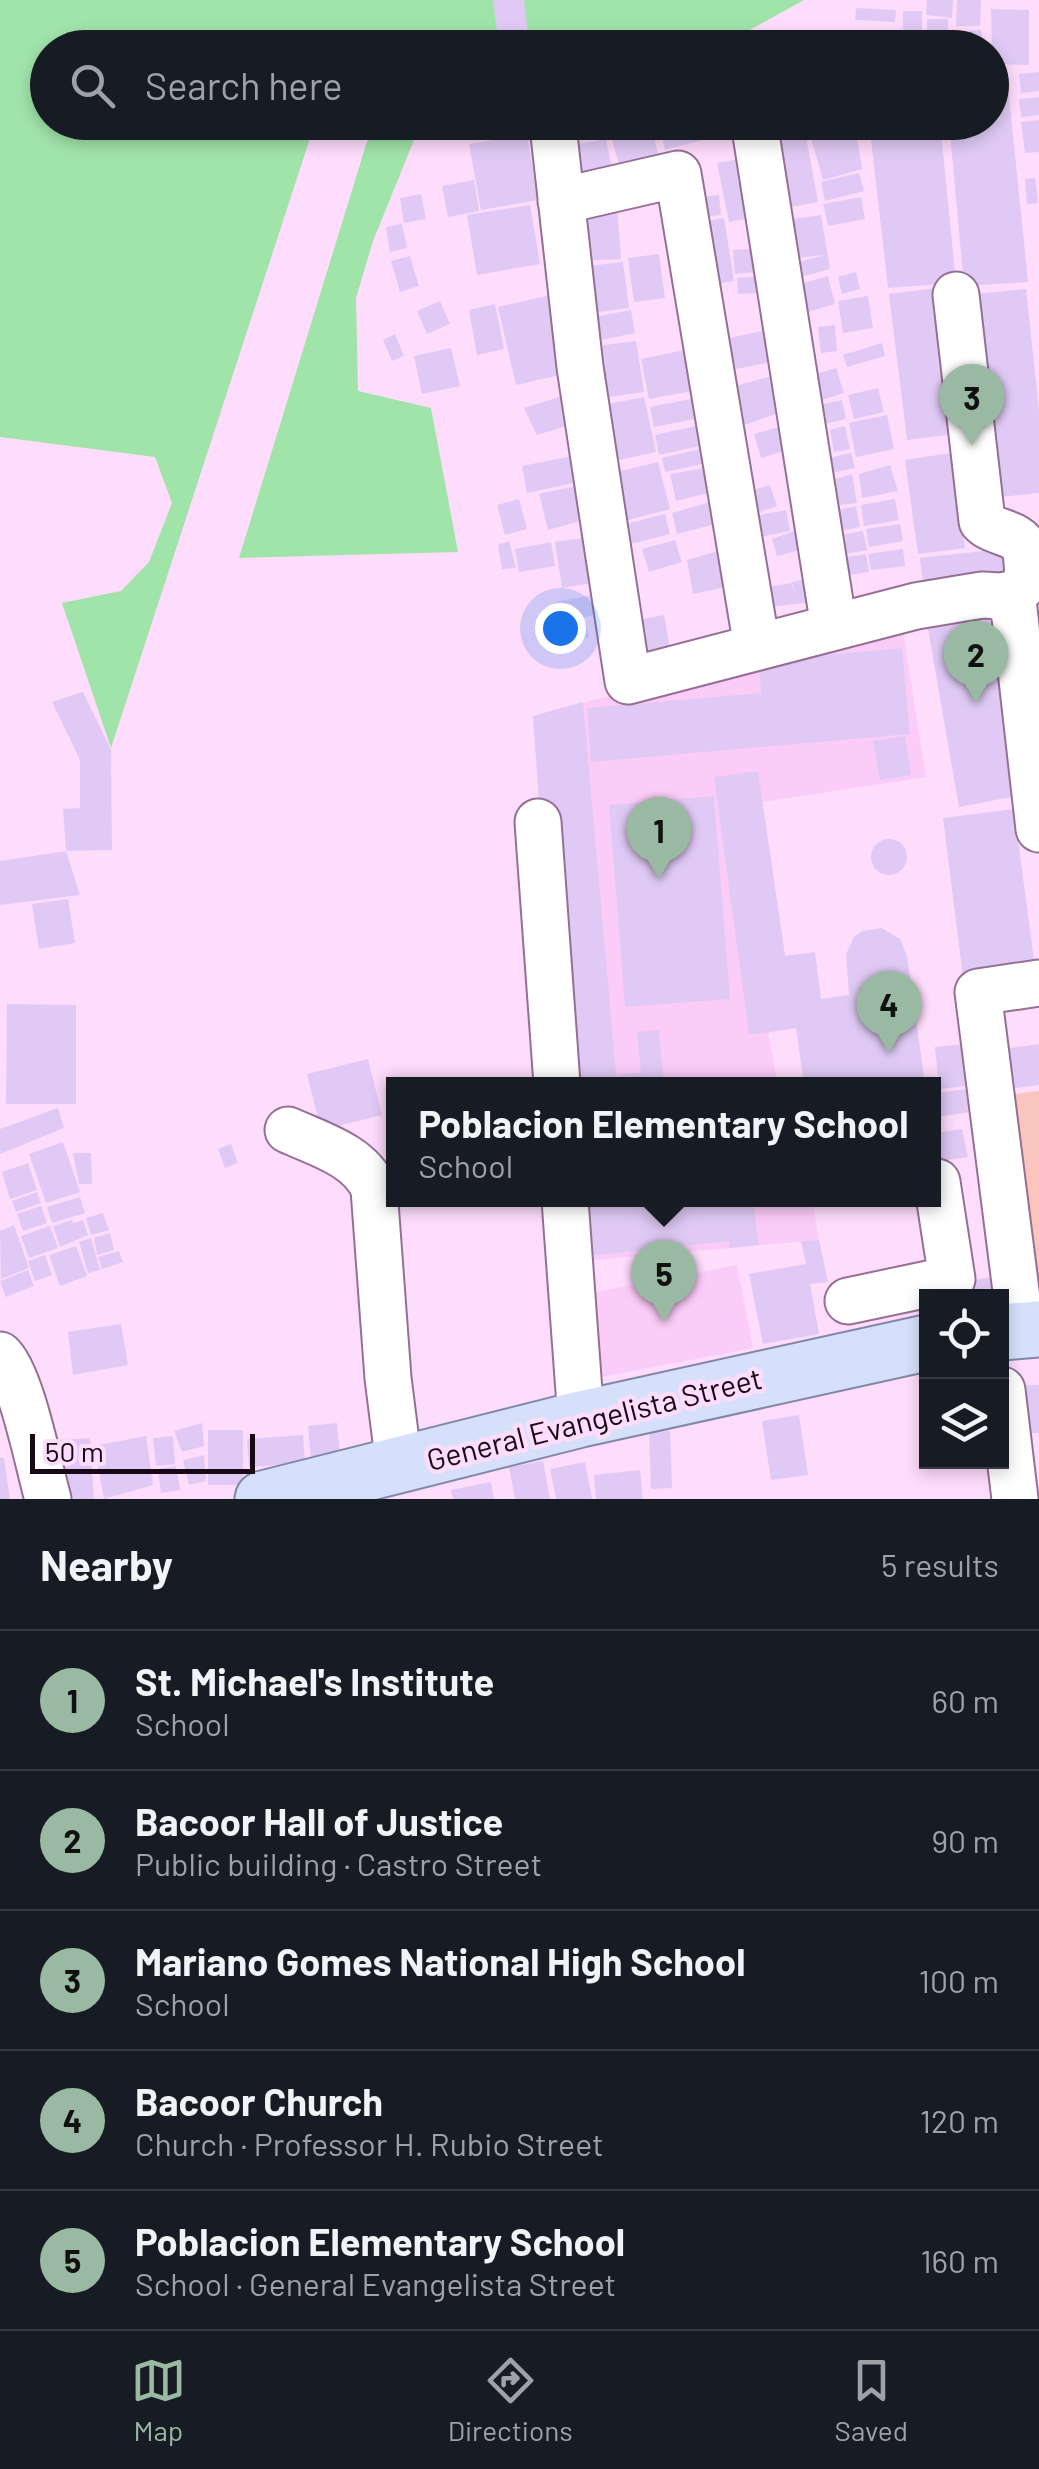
<!DOCTYPE html>
<meta charset="utf-8">
<style>
body{margin:0;font-family:Barlow,sans-serif;background:#242831;color:#f1f3f6}
.controls{position:absolute;right:30px;bottom:30px;display:grid;overflow:hidden;border-radius:0px;box-shadow:0 5px 15px #0003}
.controls button{width:90px;height:90px;display:grid;place-items:center;padding:0;border:0;border-bottom:2px solid #363941;background:#171b24;color:#f1f3f6;font:50px sans-serif}
.scale{position:absolute;left:30px;bottom:25px;width:225px;box-sizing:border-box;padding-left:10px;border:5px solid #170916;border-top:0;font-size:28px;line-height:35px;white-space:nowrap;color:#170916;-webkit-text-stroke:8px #fedcfc;paint-order:stroke}
.you{position:absolute;left:560px;top:628px;width:35px;height:35px;margin:-25px;border:8px solid #fff;border-radius:50%;background:#1a73e8;box-shadow:0 0 0 15px #1a73e833}
.badge{display:grid;place-items:center;width:65px;height:65px;border-radius:50%;background:#9ab9a3;color:#111;font-size:32px;font-weight:700}
.pin{position:absolute;translate:-50% -82px;filter:drop-shadow(0 2px 5px #0008)}
.pin::after{content:'';position:absolute;top:52px;width:35px;height:30px;background:inherit;clip-path:polygon(0 0,100% 0,50% 100%)}
.popup{position:absolute;left:386px;top:1077px;width:555px;height:130px;box-sizing:border-box;display:grid;place-content:center;border-radius:0px;background:#171b24;filter:drop-shadow(0 2px 8px #0005);font-size:32px;white-space:nowrap;color:#9ea1a6}
.popup b{font-size:38px;color:#f1f3f6}
.popup::after{content:'';position:absolute;left:50%;top:100%;margin-left:-20px;border:20px solid transparent;border-top-color:#171b24}
.list{margin:0;padding:0;list-style:none}
h2{display:flex;justify-content:space-between;align-items:center;height:130px;margin:0;padding:0 40px;font-size:42px}
h2 small{font-size:32px;font-weight:400;color:#9ea1a6}
.list li{display:grid;grid-template-columns:65px 1fr auto;gap:30px;align-items:center;box-sizing:border-box;height:140px;padding:0 40px;border-top:2px solid #363941}
.list b{display:block;font-size:38px;white-space:nowrap}
.list p{margin:0;font-size:32px;white-space:nowrap;color:#9ea1a6}
.list em{font-size:32px;font-style:normal;color:#9ea1a6}
.icon{flex:none;width:55px;height:55px;fill:none;stroke:currentColor;stroke-width:2;stroke-linecap:round;stroke-linejoin:round}
.map{position:relative;flex:none;width:1039px;height:1499px;overflow:hidden}
.search{position:absolute;background:#171b24;box-shadow:0 5px 15px #0003;left:30px;right:30px;top:30px;height:110px;display:flex;align-items:center;gap:25px;box-sizing:border-box;padding:0 35px;border-radius:55px;color:#9ea1a6;font-size:38px}
.sheet{height:830px;background:#171b24}
nav{display:flex;justify-content:space-around;align-items:center;box-sizing:border-box;height:140px;border-top:2px solid #363941;background:#171b24;font-size:28px;color:#9ea1a6}
nav a{display:grid;justify-items:center;gap:5px}
nav .on{color:#9ab9a3}
.map>svg:first-child{display:block}
</style>
<div class="map">
<svg width="1039" height="1499" viewBox="0 0 1039 1499">
<rect width="100%" height="100%" fill="#fedcfc"/>
<path fill="#fcccf9" d="M901,619L926,777L762,802L796,1028L768,1033L778,1084H559L533,716Z
M567,1200H812L819,1240L571,1262Z
M737,1265L753,1348L591,1379L575,1296Z"/>
<path fill="#fac5bd" d="M1039,1091V1301L1004,1095Z"/>
<path fill="#a1e4aa" d="M0,0H804L719,47L377,48L376,42L369,48H48V122L315,123L111,748L62,603L121,591L149,562L172,503L155,457L0,437Z
M373,122L421,123L373,241L356,298L358,391L431,408L458,552L239,558Z"/>
<path fill="#e0caf5" d="M493,0H524L530,48H499Z
M927,0H953L952,18L926,15Z
M957,0H981L980,26H956Z
M856,8L896,10L895,22L855,20Z
M991,9L1029,10V65L992,64Z
M903,11H922V30H903Z
M927,19H948V48H927Z
M813,30L817,48H748V46Z
M981,30L983,48H951L950,32Z
M877,37V48H851V38Z
M1039,72V91L1021,93L1019,74Z
M1008,86L1028,282L964,286L949,122H992V88Z
M1039,97V115L1021,117L1019,99Z
M1039,120V152L1025,153L1021,122Z
M568,122H605L607,132L572,140Z
M607,122H650L659,157L620,168Z
M658,122H699L703,140L665,150Z
M766,122H811L813,128L771,140Z
M869,122H940L956,283L888,288Z
M855,123L862,169L823,180L810,134Z
M527,134L538,200L481,210L469,144Z
M806,137L818,202L780,209L768,143Z
M606,139L614,179L575,187L567,146Z
M755,156L766,215L729,222L717,163Z
M859,173L864,191L825,201L821,182Z
M1035,178L1038,203L1027,204L1025,179Z
M474,180L479,211L448,217L442,186Z
M421,194L426,219L404,223L400,198Z
M719,195L721,215L690,218L688,198Z
M861,197L865,219L828,226L823,204Z
M617,204L621,259L577,261L574,206Z
M530,205L540,264L477,275L467,215Z
M821,215L830,269L793,279L789,264L826,255L785,259L780,221Z
M724,218L734,281L699,287L689,224Z
M402,224L407,248L390,252L386,227Z
M765,248L767,271L735,274L733,250Z
M659,254L665,298L634,302L628,258Z
M410,256L419,286L400,292L391,261Z
M623,262L629,308L584,314L579,267Z
M856,272L860,289L842,294L838,277Z
M773,276V292L738,294L737,278Z
M828,276L835,304L797,315L788,288Z
M937,288L955,434L907,440L889,294Z
M1026,289L1039,411V493L1000,497L977,294Z
M555,294L573,372L516,385L498,307Z
M868,296L873,328L843,333L838,301Z
M440,301L450,324L427,334L417,311Z
M495,304L504,349L477,355L469,310Z
M631,310L635,333L582,344L577,320Z
M835,325L837,351L821,353L818,327Z
M771,329L777,361L726,371L720,340Z
M395,334L404,356L392,361L383,340Z
M636,341L644,392L588,400L581,348Z
M882,343L885,356L847,367L843,355Z
M451,348L460,386L422,394L414,356Z
M689,349L698,390L649,399L641,359Z
M836,368L844,393L810,404L803,378Z
M780,374L789,409L745,425L735,386Z
M878,388L884,412L854,419L848,395Z
M575,392L583,421L537,435L524,408Z
M644,397L656,452L604,463L592,407Z
M696,398L700,418L654,427L650,407Z
M842,400L846,419L815,426L811,407Z
M887,415L894,449L856,457L849,423Z
M709,423L713,443L659,455L655,435Z
M793,423L800,446L761,458L754,434Z
M845,426L850,449L834,452L830,430Z
M713,446L716,461L665,472L662,458Z
M851,453L855,468L818,476L815,461Z
M951,453L965,548L918,554L905,460Z
M573,456L578,482L527,493L522,466Z
M658,462L670,509L617,523L605,475Z
M890,465L898,491L862,498L859,474Z
M711,467L716,491L676,501L670,474Z
M852,474L857,503L821,507L819,484Z
M586,484L595,517L548,530L539,494Z
M770,485L777,506L746,517L736,495Z
M519,499L527,529L505,535L497,505Z
M721,499L727,521L677,534L672,513Z
M895,499L899,520L864,526L861,505Z
M856,506L860,527L825,534L821,514Z
M786,510L790,531L755,538L751,517Z
M665,514L670,534L619,547L614,527Z
M900,524L903,541L869,547L866,529Z
M805,527L812,547L777,556L772,539Z
M863,531L867,550L829,557L825,538Z
M603,535L610,580L562,588L555,542Z
M675,540L682,562L649,572L642,549Z
M509,541L516,568L502,569L498,545Z
M551,542L555,566L519,572L515,549Z
M732,547L740,584L693,594L687,560Z
M1010,548L1014,579L924,590L920,558Z
M903,549L905,566L871,570L868,554Z
M866,554L869,572L830,578L828,560Z
M821,576L823,601L759,608L756,589L791,583L796,594L792,582Z
M591,595L595,615L559,622L555,602Z
M993,600L1027,794L959,807L925,612Z
M664,615L673,665L633,673L623,623Z
M585,621L589,637L564,643L560,627Z
M902,648L910,734L591,762L587,708L761,693L759,661Z
M83,692L111,750L112,850L66,851L63,809L80,808V760L52,702Z
M583,702L617,1084H559L533,716Z
M905,736L911,775L880,780L873,741Z
M758,771L785,956L815,952L821,999L849,995L846,954L854,937L862,931L882,928L900,939L907,956L925,1084H861V1077L804,1084L796,1028L749,1035L714,777Z
M714,796L730,999L625,1007L609,805Z
M1014,809L1035,968L963,977L943,818Z
M871 857a18 18 0 1 1 36 0a18 18 0 1 1-36 0Z
M66,851L80,895L0,905V861Z
M68,899L75,943L39,949L32,904Z
M7,1004L76,1005V1104H6Z
M659,1030L664,1084H621L620,1074L641,1073L637,1032Z
M963,1044L967,1086L939,1089L935,1047Z
M1039,1044V1085L1001,1090L996,1050Z
M368,1059L382,1115L321,1130L307,1074Z
M968,1089L971,1112L936,1117L934,1093Z
M58,1108L64,1128L0,1154V1129Z
M962,1129L968,1157L934,1162V1133Z
M63,1142L80,1192L46,1203L29,1154Z
M231,1144L238,1163L225,1168L218,1149Z
M73,1153H91L92,1184H79Z
M28,1163L37,1190L10,1199L2,1172Z
M37,1192L41,1203L16,1212L12,1201Z
M80,1197L85,1213L52,1223L47,1207Z
M572,1200H753L759,1245L729,1248V1241L578,1257Z
M41,1206L47,1223L23,1231L17,1214Z
M103,1213L109,1230L91,1235L86,1218Z
M72,1220L73,1223L83,1220L88,1235L60,1247L53,1226Z
M14,1225L29,1268L1,1279L0,1231Z
M50,1226L58,1248L29,1258L21,1236Z
M110,1233L114,1250L97,1255L94,1238Z
M91,1238L100,1270L88,1273L79,1242Z
M819,1240L828,1282L810,1284L819,1334L763,1344L749,1274L806,1264L801,1241Z
M76,1246L87,1276L60,1286L49,1255Z
M119,1251L123,1262L102,1269L98,1257Z
M45,1255L52,1275L35,1281L28,1261Z
M28,1270L34,1286L6,1297L0,1281Z
M990,1277L993,1296H968L965,1282Z
M121,1324L128,1365L73,1375L68,1332Z
M1023,1385H1039V1433H1024Z
M799,1415L808,1475L771,1480L762,1421Z
M202,1423L204,1446L182,1452L174,1431Z
M337,1423L340,1456L311,1458L308,1426Z
M208,1430H243V1485H208Z
M649,1431H670L672,1488L651,1489Z
M303,1435L305,1463L249,1467L247,1439Z
M146,1436L153,1485L104,1499L94,1446Z
M173,1436L175,1464L156,1466L153,1438Z
M90,1438L94,1499H58L55,1440Z
M204,1455L206,1481L189,1485L183,1460Z
M0,1458H4L10,1499H0Z
M543,1461L550,1499H515L509,1467Z
M585,1462L592,1499H556L550,1469Z
M176,1466L180,1490L161,1493L158,1469Z
M640,1470L643,1499H596L594,1475Z
M491,1482L494,1499H453L451,1490Z"/>
<g fill="none" stroke-linecap="round" stroke-linejoin="round">
<defs>
<path id="minor" d="M754,122L834,627
M553,126L580,367L628,681L916,606L982,595L1001,596L1014,609L1039,829
M561,201L678,174L757,647
M956,295L982,521C992,533 1018,532 1024,547C1028,556 1027,570 1028,580L1016,593L1001,596
M538,822L557,1084
M288,1130C319,1144 361,1156 374,1189L388,1378L399,1465
M565,1200L581,1419
M848,1301L952,1279L937,1182
M1021,1330L978,992L1039,983
M0,1355C21,1373 39,1468 48,1499
M1002,1390L1015,1499"/>
<path id="major" d="M1002,1332L1039,1329
M263,1499L581,1419L926,1343"/>
</defs>
<use href="#minor" stroke="#967094" stroke-width="49"/>
<use href="#major" stroke="#8187a8" stroke-width="59"/>
<use href="#minor" stroke="#fff" stroke-width="45"/>
<use href="#major" stroke="#d6e0fa" stroke-width="55"/>
</g>
<g text-anchor="middle" dominant-baseline="central" stroke-width="9" stroke-linejoin="round" paint-order="stroke">
<g font-size="30" fill="#170916" stroke="#fedcfc">
<text transform="translate(594 1418) rotate(-14)">General Evangelista Street</text>
</g>
</g>
</svg>
<div class="controls">
<button><svg class="icon" aria-label="locate" viewBox="0 0 24 24"><circle cx="12" cy="12" r="6"/><path d="M12 2v4M12 18v4M2 12h4M18 12h4"/></svg></button>
<button><svg class="icon" aria-label="layers" viewBox="0 0 24 24"><path d="M12 4l9 5-9 5-9-5zM3 14l9 5 9-5"/></svg></button>
</div>
<div class="scale">50 m</div>
<div class="you"></div>
<div class="pin badge" style="left:659px;top:879px">1</div>
<div class="pin badge" style="left:976px;top:703px">2</div>
<div class="pin badge" style="left:972px;top:446px">3</div>
<div class="pin badge" style="left:889px;top:1053px">4</div>
<div class="pin badge" style="left:664px;top:1322px">5</div>
<div class="popup"><b>Poblacion Elementary School</b>School</div>
<div class="search"><svg class="icon" aria-label="search" viewBox="0 0 24 24"><circle cx="10" cy="10" r="6"/><path d="M15 15l6 6"/></svg>Search here</div>
</div>
<section class="sheet">
<h2>Nearby<small>5 results</small></h2>
<ul class="list">
<li><span class="badge">1</span><div><b>St. Michael's Institute</b><p>School</p></div><em>60 m</em></li>
<li><span class="badge">2</span><div><b>Bacoor Hall of Justice</b><p>Public building · Castro Street</p></div><em>90 m</em></li>
<li><span class="badge">3</span><div><b>Mariano Gomes National High School</b><p>School</p></div><em>100 m</em></li>
<li><span class="badge">4</span><div><b>Bacoor Church</b><p>Church · Professor H. Rubio Street</p></div><em>120 m</em></li>
<li><span class="badge">5</span><div><b>Poblacion Elementary School</b><p>School · General Evangelista Street</p></div><em>160 m</em></li>
</ul>
</section>
<nav>
<a class="on"><svg class="icon" aria-label="map" viewBox="0 0 24 24"><path d="M3 6l6-2 6 2 6-2v14l-6 2-6-2-6 2zM9 4v14M15 6v14"/></svg>Map</a>
<a><svg class="icon" aria-label="directions" viewBox="0 0 24 24"><path d="M12 3l9 9-9 9-9-9zM9 14v-3h6M13 9l2 2-2 2"/></svg>Directions</a>
<a><svg class="icon" aria-label="saved" viewBox="0 0 24 24"><path d="M7 4h10v16l-5-4-5 4z"/></svg>Saved</a>
</nav>
